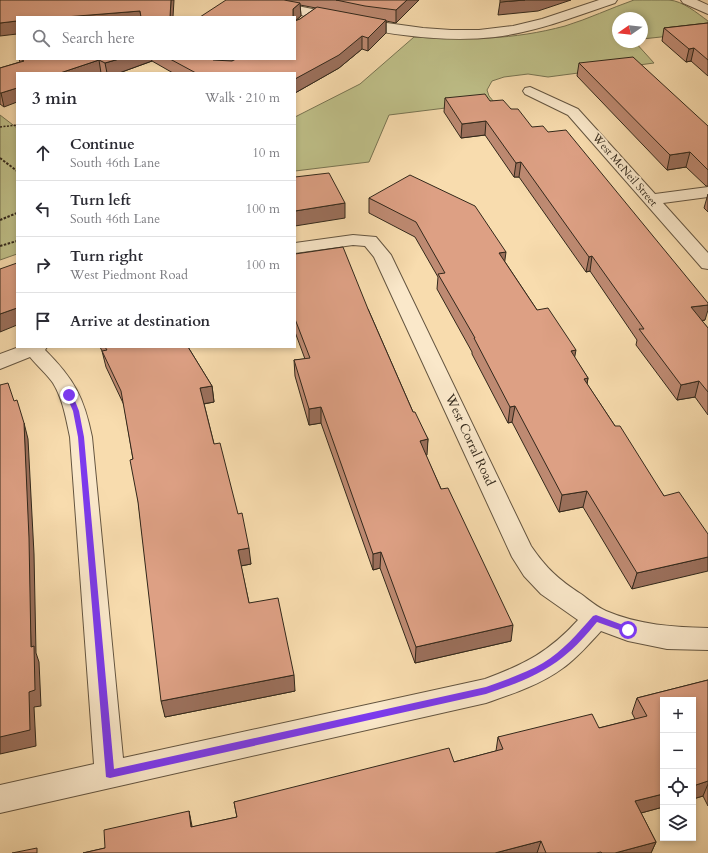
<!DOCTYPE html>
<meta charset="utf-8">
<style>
body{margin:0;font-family:Cardo,serif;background:#f2f2f3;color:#2b2b33}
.controls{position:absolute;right:12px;bottom:12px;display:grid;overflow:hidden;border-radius:0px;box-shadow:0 2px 6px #0003}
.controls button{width:36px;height:36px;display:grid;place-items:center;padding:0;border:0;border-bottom:1px solid #e1e1e2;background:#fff;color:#2b2b33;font:20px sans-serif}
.compass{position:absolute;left:612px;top:12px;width:36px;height:36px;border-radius:50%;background:#fff;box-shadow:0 2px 6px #0003;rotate:256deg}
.stop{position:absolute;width:12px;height:12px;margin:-9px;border:3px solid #7c3aed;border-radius:50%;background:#fff}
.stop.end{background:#7c3aed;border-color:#fff;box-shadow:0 1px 4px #0008}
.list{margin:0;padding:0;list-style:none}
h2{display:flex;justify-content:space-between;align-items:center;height:52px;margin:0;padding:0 16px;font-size:17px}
h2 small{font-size:13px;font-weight:400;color:#7c7c81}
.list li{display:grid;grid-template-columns:26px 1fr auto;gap:12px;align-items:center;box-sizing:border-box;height:56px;padding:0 16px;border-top:1px solid #e1e1e2}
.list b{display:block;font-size:15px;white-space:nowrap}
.list p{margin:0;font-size:13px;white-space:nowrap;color:#7c7c81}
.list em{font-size:13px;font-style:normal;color:#7c7c81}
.icon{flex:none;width:22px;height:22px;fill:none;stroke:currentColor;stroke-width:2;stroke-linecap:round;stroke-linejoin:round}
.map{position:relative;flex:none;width:708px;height:853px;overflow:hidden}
.search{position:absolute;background:#fff;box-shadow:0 2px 6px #0003;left:16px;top:16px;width:280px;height:44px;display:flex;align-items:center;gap:10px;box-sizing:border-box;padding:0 14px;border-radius:0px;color:#7c7c81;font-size:15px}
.panel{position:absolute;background:#fff;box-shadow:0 2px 6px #0003;left:16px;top:72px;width:280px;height:276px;border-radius:0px}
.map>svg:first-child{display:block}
</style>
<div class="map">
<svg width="708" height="853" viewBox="0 0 708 853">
<rect width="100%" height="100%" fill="#f8dcae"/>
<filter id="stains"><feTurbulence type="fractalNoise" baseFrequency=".005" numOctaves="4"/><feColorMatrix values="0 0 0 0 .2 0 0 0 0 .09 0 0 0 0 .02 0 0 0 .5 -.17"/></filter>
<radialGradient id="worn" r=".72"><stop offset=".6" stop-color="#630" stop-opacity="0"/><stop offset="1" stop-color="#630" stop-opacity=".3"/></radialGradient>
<path fill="#bfc089" stroke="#787452" d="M634,0C645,0 658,0 669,0C683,1 697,13 708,21V32L642,39V18H618V42H635L654,63L548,77L528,74L504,77L492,81L487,90L489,96L494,102L389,115L369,162L295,171V117L360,84L414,37C467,40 513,40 565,26C588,19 611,8 634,0Z
M0,115L17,128V254L0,260Z"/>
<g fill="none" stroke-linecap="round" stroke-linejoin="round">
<defs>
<path id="street" d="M246,0H269L365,20L423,28L451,30H479L513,26L542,19L599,0H617L615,3C576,16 537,32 495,37C414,46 331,21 252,4L248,3Z
M681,0H697L708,5V14L683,3Z
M530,87L578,109L655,194L708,187V197L663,203L708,253V269L702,268L568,115L525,94L523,91L525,88Z
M353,235L376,237L391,255L531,546C546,568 559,580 581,594C589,600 597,607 606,611C639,625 673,627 708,628V650L667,649L628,641L601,631C589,644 577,658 563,668C540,685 512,694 486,703L0,813V785L94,764L70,437C66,419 63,399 53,383C47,374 37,366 30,357L0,369V354L19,347H47L45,350C74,379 84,397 92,437L123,758L485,679C525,664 549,652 578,620L541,594L524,576L512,557L374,257L365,246L353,245L295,253V243Z"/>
</defs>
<use href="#street" stroke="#645540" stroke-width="2"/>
<path stroke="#32281b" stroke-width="1.5" stroke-dasharray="2 1.5" stroke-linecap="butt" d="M0,127L17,125"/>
<path stroke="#32281b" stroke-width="2" stroke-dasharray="2.5 1.5" stroke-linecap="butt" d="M0,158L17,171
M0,220L17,213
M0,246L17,241"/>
<use href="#street" fill="#fae8ca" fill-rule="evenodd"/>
</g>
<path fill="#be8a72" stroke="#32281b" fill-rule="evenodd" d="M226,0H419L396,23L386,21V33L368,51L362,49L339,68L295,93V73H173L152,61L119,73H17L4,107L0,104V68L20,62L19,59H295ZM300,5L316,8L300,19L295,21L301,16Z
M708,23V76L691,61L686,62L662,41L664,28Z
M579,63L708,126V186H706L686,167L667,170L577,76Z
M445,98L490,101L511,109L532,127L705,320L702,321L708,328V415L695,397L677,400L636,345L637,340L590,271L586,272L519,177H514L485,135L461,138L444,112Z
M708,194V212L704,208Z
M369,198L505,262L537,310L574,357L588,378L587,384L615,426L664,496L632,589L583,507L559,512L512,422L508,423L472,354V352L437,289L438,277L415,237L369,213Z
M295,254L368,309L413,412L428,439L426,456L511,641L415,663L380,568L373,570L321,423L309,425L295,376L294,360L305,359L295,332Z
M100,347H188L212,386L214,402L204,404L214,444L251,564L241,566L249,603L295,691L165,717L133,459L124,405L106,367L102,351Z
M708,680V806L703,796L693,799V700H663V807L641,813L656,842L651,853H83L105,848L192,827L237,817L234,802L454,762L496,751L498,737L599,728L635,719L632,713L637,698Z"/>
<path fill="#9b705c" stroke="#32281b" d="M171,0H174L173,17H170Z
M407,0H419L396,23V10Z
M525,0H571L538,11L498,15L500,2Z
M300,3L301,16L295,21V17H293V9Z
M140,11L141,17H65Z
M386,20V33L368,51V38Z
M17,21V34L0,36V23Z
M362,36V49L339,68L295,93V79Z
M694,48L691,61L686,62L689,49Z
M119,59H151L152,61L119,73H107L105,63Z
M214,59H236L217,69L213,60Z
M99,60L101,73H60Z
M17,88V102L4,107L1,93Z
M486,121L485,135L461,138L462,124Z
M690,152L686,167L667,170L670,155Z
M521,162L519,177H514L516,163Z
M345,203V218L295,226V211Z
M506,252L504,267L499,253Z
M592,256L590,271L586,272L589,257Z
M708,305V310L705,320L687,323L691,307Z
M17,308V325L0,332V314Z
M576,350L573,366L571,351Z
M588,378L585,394L584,379Z
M699,381L695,397L677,400L681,385Z
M212,386L214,402L202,404L200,388Z
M515,406L512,422L508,423L510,407Z
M321,407V423L309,425V409Z
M24,423L28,439L34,554L36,653L39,662L41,706L34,707L36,746L0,754V737L29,692L31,647Z
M428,439L427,455L419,457L420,441Z
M587,491L583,507L559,512L562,495Z
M249,548L251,564L240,566L238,550Z
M381,552L380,568L373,570V554Z
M708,557V571L632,589L637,573Z
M513,625L511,641L415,663L416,647Z
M294,675L295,691L165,717L161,701Z
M708,781V784L703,796L693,799V786Z
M663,794V807L630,816L635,801Z
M189,811L192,826L194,841L191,827Z
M541,841L537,853H495Z
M656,842L651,853H615Z"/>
<path fill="#dda084" stroke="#32281b" d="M0,0H171L170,17H141L140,11L65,17H17V21L0,23Z
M226,0H284L300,3L293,9V17H200Z
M336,0H407L396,10L365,6Z
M500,0H525L500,2Z
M317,7L386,20L368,38L362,36L339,55L295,79V73H196L170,59H214L213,60L232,61L236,59H295V21L300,19Z
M708,23V60L694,48L689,49L664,28Z
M633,57L708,126V170L690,152L670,155L579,63Z
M20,59H119L105,63L99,60L60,73H17V88L1,93H0V68L24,61Z
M485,94L490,101L503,100L511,109H518L532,127L543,126L548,132L566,130L708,303V305L691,307L708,328V392L699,381L681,385L639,329H644L592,256L589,257L521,162L516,163L486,121L462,124L445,98Z
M329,173L345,203L295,211V177Z
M410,175L475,206L506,252L499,253L537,310L548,308L576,350L571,351L588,378L584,379L615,426H620L664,496L679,492L708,534V557L637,573L587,491L562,495L515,406L510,407L474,338H475L438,274L445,273L416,222L369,198Z
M343,247L368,309L413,412H415L428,439L420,441L441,489L448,488L513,625L416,647L381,552L373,554L321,407L309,409L294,360L310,358L295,319V254Z
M17,263V308L0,314V269Z
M105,347H188L212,386L200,388L214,444L220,443L238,514L242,513L249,548L238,550L249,603L278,598L294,675L161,701L138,502L130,460L133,459L121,391L102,351L107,350Z
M8,383L14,401L17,400L24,423L29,538L31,647L34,646L35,690L29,692L30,730L0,737V385Z
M708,680V781L693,786V700H663V794L635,801L656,842L615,853H602L601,852L596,853H546L541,841L495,853H83L105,848L104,830L189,811L191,827L237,817L234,802L449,748L454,762L503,749L498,737L592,714L599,728L647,716L637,698Z
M37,848V853H12Z"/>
<path fill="#7c3aed" d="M67,393H72L79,411L84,437L114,769L486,687C505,680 526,673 543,663C563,651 578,633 593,616L596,615L631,628L632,630L628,633L597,622C587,634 576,647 563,657C541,675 513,685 486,694L110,778L106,777L78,437L73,411L66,395Z"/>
<g text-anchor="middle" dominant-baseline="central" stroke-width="4" stroke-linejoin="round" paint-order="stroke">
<g font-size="11" fill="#32281b" stroke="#fae8ca">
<text transform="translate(625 170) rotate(49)">West McNeil Street</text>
</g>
<g font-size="13" fill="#32281b" stroke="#fae8ca">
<text transform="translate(470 440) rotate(65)">West Corral Road</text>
</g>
</g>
<rect width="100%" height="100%" filter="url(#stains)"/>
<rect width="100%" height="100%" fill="url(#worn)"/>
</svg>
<div class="controls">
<button>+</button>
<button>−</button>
<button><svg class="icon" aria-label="locate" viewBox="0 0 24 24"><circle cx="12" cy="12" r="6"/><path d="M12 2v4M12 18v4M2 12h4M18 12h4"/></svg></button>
<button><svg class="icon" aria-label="layers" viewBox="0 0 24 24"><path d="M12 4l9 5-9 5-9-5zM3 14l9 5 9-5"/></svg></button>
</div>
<svg class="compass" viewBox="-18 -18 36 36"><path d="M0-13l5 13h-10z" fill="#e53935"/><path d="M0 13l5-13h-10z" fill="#7c7c81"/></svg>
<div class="stop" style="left:628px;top:630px"></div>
<div class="stop end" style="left:69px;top:395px"></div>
<div class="search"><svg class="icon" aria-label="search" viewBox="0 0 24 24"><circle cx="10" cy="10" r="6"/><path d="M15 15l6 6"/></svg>Search here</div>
<section class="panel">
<h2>3 min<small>Walk · 210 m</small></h2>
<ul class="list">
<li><svg class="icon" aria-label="ahead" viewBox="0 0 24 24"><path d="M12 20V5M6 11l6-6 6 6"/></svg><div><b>Continue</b><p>South 46th Lane</p></div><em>10 m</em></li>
<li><svg class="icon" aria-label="left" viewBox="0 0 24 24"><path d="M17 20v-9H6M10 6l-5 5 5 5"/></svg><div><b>Turn left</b><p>South 46th Lane</p></div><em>100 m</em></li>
<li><svg class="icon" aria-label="right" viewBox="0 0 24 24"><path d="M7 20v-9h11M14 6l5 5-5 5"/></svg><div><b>Turn right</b><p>West Piedmont Road</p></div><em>100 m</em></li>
<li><svg class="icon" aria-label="arrive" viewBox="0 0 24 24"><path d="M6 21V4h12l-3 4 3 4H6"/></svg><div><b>Arrive at destination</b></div></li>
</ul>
</section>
</div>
